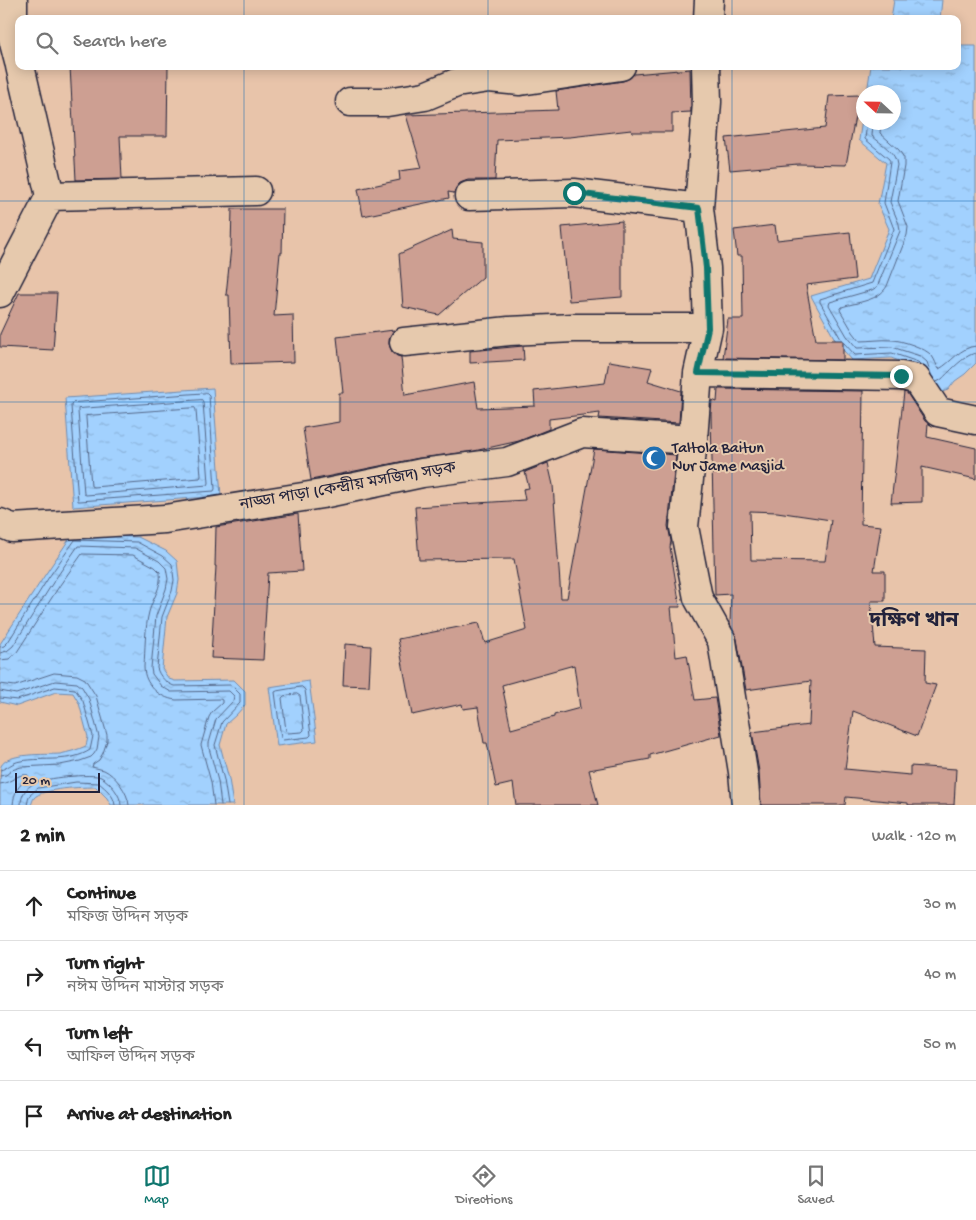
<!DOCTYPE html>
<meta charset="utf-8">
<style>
body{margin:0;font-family:"Gochi Hand","Noto Sans Bengali",sans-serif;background:#f6f6f6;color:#222}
.compass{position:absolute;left:856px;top:85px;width:45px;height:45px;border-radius:50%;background:#fff;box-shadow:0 2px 12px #0003;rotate:292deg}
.scale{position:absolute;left:15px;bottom:12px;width:85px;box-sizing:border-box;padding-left:5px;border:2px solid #22223b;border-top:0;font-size:14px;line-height:18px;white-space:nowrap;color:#22223b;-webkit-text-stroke:4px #e6c9ad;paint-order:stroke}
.stop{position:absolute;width:15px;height:15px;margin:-11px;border:4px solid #0f766e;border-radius:50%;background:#fff}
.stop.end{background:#0f766e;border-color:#fff;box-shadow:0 1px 5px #0008}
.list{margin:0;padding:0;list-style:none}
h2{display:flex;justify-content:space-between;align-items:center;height:65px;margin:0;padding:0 20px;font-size:21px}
h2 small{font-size:16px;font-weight:400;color:#767676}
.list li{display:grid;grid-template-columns:32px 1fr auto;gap:15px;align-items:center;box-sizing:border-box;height:70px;padding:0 20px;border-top:1px solid #e0e0e0}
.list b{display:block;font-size:19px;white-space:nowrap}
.list p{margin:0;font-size:16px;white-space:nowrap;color:#767676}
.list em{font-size:16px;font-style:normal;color:#767676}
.icon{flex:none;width:28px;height:28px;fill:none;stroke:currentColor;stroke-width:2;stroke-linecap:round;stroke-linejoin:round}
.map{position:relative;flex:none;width:976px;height:805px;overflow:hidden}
.search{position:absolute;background:#fff;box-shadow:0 2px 12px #0003;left:15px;right:15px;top:15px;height:55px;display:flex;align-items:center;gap:12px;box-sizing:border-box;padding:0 18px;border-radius:10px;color:#767676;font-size:19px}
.sheet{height:345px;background:#fff}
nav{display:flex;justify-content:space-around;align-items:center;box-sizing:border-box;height:70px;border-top:1px solid #e0e0e0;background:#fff;font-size:14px;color:#767676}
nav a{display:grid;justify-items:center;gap:2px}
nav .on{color:#0f766e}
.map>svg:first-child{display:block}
</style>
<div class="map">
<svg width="976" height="805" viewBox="0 0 976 805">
<defs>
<pattern id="water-ripples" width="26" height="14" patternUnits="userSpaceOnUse" patternTransform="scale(1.25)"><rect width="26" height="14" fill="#a2d1fe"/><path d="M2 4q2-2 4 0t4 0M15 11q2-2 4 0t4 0" fill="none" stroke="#8bb3db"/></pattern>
</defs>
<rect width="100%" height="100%" fill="#e8c4aa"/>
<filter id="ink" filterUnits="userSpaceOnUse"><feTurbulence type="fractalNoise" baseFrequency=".02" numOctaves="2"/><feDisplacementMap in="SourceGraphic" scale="10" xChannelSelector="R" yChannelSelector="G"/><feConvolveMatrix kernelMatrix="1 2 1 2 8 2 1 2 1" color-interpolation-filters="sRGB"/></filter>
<g filter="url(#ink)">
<path fill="url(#water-ripples)" stroke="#6f8bb0" d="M894,0H942L940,19H891Z
M957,46H976V363L965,374L955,381L948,390L933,395L917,367L891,358L852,360L837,343L811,296L869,279L889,229L878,204L886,163L859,140L863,113L864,122H894V92H867L871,66H957Z
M213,388L221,496L73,507L65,398Z
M72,535L138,537L166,551L177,561L179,580L177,593L167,617L162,669L169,679L175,681L234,680L245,691V705L236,715L226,724L220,745L229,779L233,805H111L107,798L96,787C84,787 42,788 34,798C33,799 32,803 31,805H0C0,797 0,772 1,766C8,752 46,755 60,754C69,752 77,750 86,746L88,737L79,703L73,693L56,692L17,706L0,702V644L45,575Z
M309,681L317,741L277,746L269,687Z"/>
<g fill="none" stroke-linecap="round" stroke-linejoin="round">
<path stroke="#556889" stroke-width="1" d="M873,122L872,136C881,144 896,152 897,165L890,202L899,224L900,231L877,287L872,290L830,302L829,305L847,336L857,348L892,347L920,356L927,362L931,374
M881,122L880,133L899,150L904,158V166L898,201L908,227L907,235L887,286C879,301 857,302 842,307L840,310L853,332L860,341C871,341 881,339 892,340C901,340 926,348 932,356C935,360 936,365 939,369C951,363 960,347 976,346
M841,339L820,302V299L872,283L894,229L884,203L890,162L889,159L865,139L867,122
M844,343L855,355L892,353L918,362L922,366
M936,382C943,380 944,376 949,372C955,366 967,354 976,353
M207,393L209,395L215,489L214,491L80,501H78L71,406L72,403Z
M202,400L203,402L209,483L208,485L86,495L84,494L78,411V409Z
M195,408L196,410L201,476L200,478L93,487L91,486L86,418V416Z
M0,647L4,646L8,642L49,577L75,540L137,542L163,556L172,564L174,580L172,591L162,617L157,668C159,676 166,683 174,686L231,685L240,694V703L222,722L215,745L224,780L228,805
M0,653L7,651L13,646L54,581L78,546L135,548L159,561L166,568L168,579L166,589L156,616L151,668L152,674L161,686L171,692L229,691L234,696L233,701L216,719L209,743V748L218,781L221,805
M0,660L9,659L17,652L60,585L82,554L133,555L155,567L160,572C162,588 153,597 149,612C145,627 145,651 144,667C144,684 159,698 176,700L220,699L222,700V703L212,712L209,717L201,745L211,782L214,805
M0,684L15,686L54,673L77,675L85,679L96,696L107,735V741L103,753L99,760L93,764L92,767C96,768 100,769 104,770C115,775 128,792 129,805
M302,687L305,690L311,735L309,737L283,740L281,738L275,692L277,691Z
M0,691L16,694L55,681L77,683L82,687L89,699L99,737L97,749L94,754L91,757L80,761L60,765L21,767L12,770L6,775L0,776
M297,694L300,696L304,730L302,732L288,733L286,731L282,698L284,696Z
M0,698L17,700L55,687L75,689L83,701L93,736L90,750C70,763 44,757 21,761C12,762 7,769 0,770
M0,784C12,783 17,773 28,775V778C18,786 14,792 13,805
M21,805C21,795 25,788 35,783C44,778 92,773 101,777C110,782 121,795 121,805
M27,805L29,796L38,788L76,782L99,783C106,789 114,795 115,805"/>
</g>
<path fill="#cd9f92" stroke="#22223b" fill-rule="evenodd" d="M70,66H168L167,136H120L122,179L76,180Z
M690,69L691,112L672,113V132H632L631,130L570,137L497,140L495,180H468L460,183L456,188L454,193L448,192L449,198L363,216L358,189L400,180L399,171L422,168L406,115L558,110L556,91L623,81L630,78L634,74Z
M859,95L846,165L798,164L730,170L726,138L825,128L829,96Z
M232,209H283L282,253H280L274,316L293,315L294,362L231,364L229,295H226L231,247Z
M622,221V297L569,301L562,227Z
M775,225L777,240L850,232L855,279L806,285L816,340H843V360L723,358L728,319H743L742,256H737L734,230Z
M452,230L453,239L483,242V277L439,315L403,307L399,254Z
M19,293H57L53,350L0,347V334Z
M394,330L390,336L389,344L392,352L397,356L401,357L405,395L474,382L478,408L535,406L534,391L605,383L609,361L652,368L648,381L681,391L679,423L599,418L600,413L549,419V429L519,441L474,451L419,458L311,480L303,428L339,422V393H343L337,337Z
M523,346L524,360L470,363V351Z
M718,389L863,391L861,524L881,526L874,571H885V601H871L875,647L926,649L925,683L936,685L917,736L853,711L845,769L910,775V766L956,769L954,805H908V803L846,797L845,805H761L759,771L752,732L809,725L811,681L746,690L737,639L730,624L731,594L715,595L711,414L712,400L717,402ZM750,511L777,512L831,520L825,561L751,560Z
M904,392L907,393L925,421L928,423L927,437L976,448V479L922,467V502L891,503Z
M594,449L676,455L668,526L671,541L670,547L680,607H671L676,657L687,655L695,700L715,698L721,735L650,755V759L589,770L598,805H516L513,783L496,787L487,743H484L478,707L463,709L462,704L412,715L398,639L479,623L485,643L527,630L514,559L419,560L415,507L525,500L523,489L529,488L525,472L548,463L553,485L561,598H567ZM574,665L580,708L554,715V717L511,729L502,685Z
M298,514L302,571L268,573L263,660L211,658L216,566H215L216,527Z
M345,644L371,646L369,686L343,685Z"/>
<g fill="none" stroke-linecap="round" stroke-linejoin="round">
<defs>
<path id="street" d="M13,0V39L19,62
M708,19L709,0
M706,66L707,102L699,208L706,268L708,328L698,373L693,440L684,527L698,598L722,641L743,772L746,805
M350,102H387L425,96L456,83L489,78L520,81L621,66
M50,196L256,191
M469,196L574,193L699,208
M0,293L50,196L20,66
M404,342L509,331L574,328H708
M698,373L901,376L916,379L938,412L976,420
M0,523L12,528L165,519L322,494L422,473L507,462L582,433L693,440"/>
</defs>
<use href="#street" stroke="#22223b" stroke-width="31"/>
<use href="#street" stroke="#e6c9ad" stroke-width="28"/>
</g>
</g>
<g fill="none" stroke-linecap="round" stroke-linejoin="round" filter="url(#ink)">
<path stroke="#0f766e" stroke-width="6" d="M574,193L699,208L706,268L708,328L698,373L901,376"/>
</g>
<path fill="none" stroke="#1f6fb2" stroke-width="1" stroke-opacity="0.55" d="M244,0V19M488,0V19M732,0V19M244,66V805M488,66V805M732,66V805M0,201H976M0,402H976M0,604H976"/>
<defs>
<symbol id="mosque-disc" viewBox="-11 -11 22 22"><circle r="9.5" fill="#1f6fb2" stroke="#e6c9ad"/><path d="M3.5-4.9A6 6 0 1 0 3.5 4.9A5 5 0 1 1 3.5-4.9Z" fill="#fff"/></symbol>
</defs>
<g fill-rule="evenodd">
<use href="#mosque-disc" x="640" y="444" width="28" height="28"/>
</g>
<g text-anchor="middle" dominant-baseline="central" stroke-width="4" stroke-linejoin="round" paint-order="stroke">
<g font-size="16" fill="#22223b" stroke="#e6c9ad" text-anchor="start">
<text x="672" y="449">Taltola Baitun<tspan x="672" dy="18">Nur Jame Masjid</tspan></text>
</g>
<g font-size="16" fill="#22223b" stroke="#e6c9ad">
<text transform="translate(348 488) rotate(-10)">নাড্ডা পাড়া (কেন্দ্রীয় মসজিদ) সড়ক</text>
</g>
<g font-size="21" font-weight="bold" fill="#22223b" stroke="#e6c9ad">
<text x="914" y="622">দক্ষিণ খান</text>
</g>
</g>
</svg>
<svg class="compass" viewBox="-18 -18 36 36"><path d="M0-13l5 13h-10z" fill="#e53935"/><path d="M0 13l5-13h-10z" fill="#767676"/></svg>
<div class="scale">20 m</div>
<div class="stop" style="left:574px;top:193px"></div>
<div class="stop end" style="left:901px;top:376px"></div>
<div class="search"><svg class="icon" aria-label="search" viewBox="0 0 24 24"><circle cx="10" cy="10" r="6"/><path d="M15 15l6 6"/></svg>Search here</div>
</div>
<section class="sheet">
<h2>2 min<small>Walk · 120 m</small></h2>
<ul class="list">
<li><svg class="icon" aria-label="ahead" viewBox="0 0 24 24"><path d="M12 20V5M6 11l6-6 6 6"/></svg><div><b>Continue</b><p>মফিজ উদ্দিন সড়ক</p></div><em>30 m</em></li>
<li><svg class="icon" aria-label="right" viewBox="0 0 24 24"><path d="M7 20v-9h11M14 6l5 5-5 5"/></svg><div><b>Turn right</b><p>নঈম উদ্দিন মাস্টার সড়ক</p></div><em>40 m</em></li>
<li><svg class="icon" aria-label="left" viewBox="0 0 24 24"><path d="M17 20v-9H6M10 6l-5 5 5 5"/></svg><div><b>Turn left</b><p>আফিল উদ্দিন সড়ক</p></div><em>50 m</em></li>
<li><svg class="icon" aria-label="arrive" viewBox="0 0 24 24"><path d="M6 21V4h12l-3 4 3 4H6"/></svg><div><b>Arrive at destination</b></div></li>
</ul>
</section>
<nav>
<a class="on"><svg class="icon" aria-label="map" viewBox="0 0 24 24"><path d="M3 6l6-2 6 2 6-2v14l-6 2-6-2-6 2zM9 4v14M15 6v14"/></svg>Map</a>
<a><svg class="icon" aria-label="directions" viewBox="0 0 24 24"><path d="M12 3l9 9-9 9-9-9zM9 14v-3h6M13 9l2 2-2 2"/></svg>Directions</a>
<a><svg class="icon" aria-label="saved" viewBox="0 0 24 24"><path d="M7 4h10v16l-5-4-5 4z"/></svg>Saved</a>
</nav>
